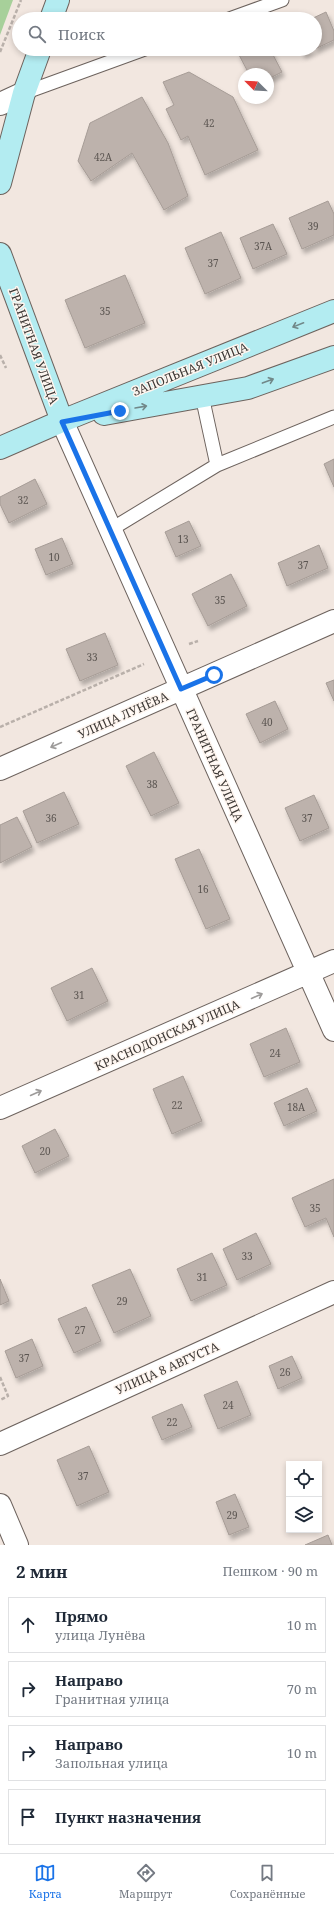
<!DOCTYPE html>
<html lang="ru">
<meta charset="utf-8">
<style>
body{margin:0;font-family:"Noto Serif",serif;background:#f6f6f7;color:#1f2937}
.controls{position:absolute;right:12px;bottom:12px;display:grid;overflow:hidden;border-radius:0px;box-shadow:0 2px 6px #0003}
.controls button{width:36px;height:36px;display:grid;place-items:center;padding:0;border:0;border-bottom:1px solid #e0e1e3;background:#fff;color:#1f2937;font:20px sans-serif}
.compass{position:absolute;left:238px;top:68px;width:36px;height:36px;border-radius:50%;background:#fff;box-shadow:0 2px 6px #0003;rotate:294deg}
.stop{position:absolute;width:12px;height:12px;margin:-9px;border:3px solid #1a73e8;border-radius:50%;background:#fff}
.stop.end{background:#1a73e8;border-color:#fff;box-shadow:0 1px 4px #0008}
.list{margin:0;padding:0;list-style:none}
h2{display:flex;justify-content:space-between;align-items:center;height:52px;margin:0;padding:0 16px;font-size:17px}
h2 small{font-size:13px;font-weight:400;color:#747a83}
.list li{display:grid;grid-template-columns:26px 1fr auto;gap:12px;align-items:center;box-sizing:border-box;height:56px;margin:0 8px 8px;padding:0 8px;border:1px solid #e0e1e3;border-radius:0px}
.list b{display:block;font-size:15px;white-space:nowrap}
.list p{margin:0;font-size:13px;white-space:nowrap;color:#747a83}
.list em{font-size:13px;font-style:normal;color:#747a83}
.icon{flex:none;width:22px;height:22px;fill:none;stroke:currentColor;stroke-width:2;stroke-linecap:round;stroke-linejoin:round}
.map{position:relative;flex:none;width:334px;height:1545px;overflow:hidden}
.search{position:absolute;background:#fff;box-shadow:0 2px 6px #0003;left:12px;right:12px;top:12px;height:44px;display:flex;align-items:center;gap:10px;box-sizing:border-box;padding:0 14px;border-radius:22px;color:#747a83;font-size:15px}
.sheet{height:308px;background:#fff}
nav{display:flex;justify-content:space-around;align-items:center;box-sizing:border-box;height:56px;border-top:1px solid #e0e1e3;background:#fff;font-size:11px;color:#747a83}
nav a{display:grid;justify-items:center;gap:2px}
nav .on{color:#1a73e8}
.map>svg:first-child{display:block}
</style>
<div class="map">
<svg width="334" height="1545" viewBox="0 0 334 1545">
<defs>
<filter id="shadow"><feDropShadow dx="2.5" dy="4.5" stdDeviation="2" flood-color="#0004"/></filter>
</defs>
<rect width="100%" height="100%" fill="#f2e7e0"/>
<path fill="#a7d09a" d="M0,0H13L0,35Z"/>
<path fill="#bdb2ac" stroke="#a69c96" filter="url(#shadow)" d="M326,12L334,31V40L315,49V19H311Z
M246,49H270L282,72L268,79V74H249L238,53Z
M301,49H315L303,54Z
M189,72L233,97L258,150L205,175L188,136L181,140L166,109L174,105L163,82Z
M142,97L168,143L188,196L164,210L132,153L91,181L78,161L90,123Z
M328,201L334,214V235L302,249L289,218Z
M273,224L287,254L253,269L240,238Z
M221,232L241,278L205,294L185,248Z
M125,275L145,323L85,348L65,300Z
M334,459V487L324,464Z
M35,479L47,504L9,523L0,504V497Z
M189,521L201,546L176,557L165,532Z
M62,538L73,564L46,575L35,549Z
M319,545L328,568L287,586L278,563Z
M231,574L247,606L208,626L192,594Z
M105,633L118,665L80,681L66,649Z
M334,680V701L326,683Z
M275,701L288,729L260,743L246,714Z
M154,752L179,803L151,816L126,766Z
M64,792L79,824L37,843L23,811Z
M314,795L329,828L300,841L285,808Z
M17,817L32,847L0,863V825Z
M199,849L230,919L206,929L175,859Z
M92,968L108,1001L67,1021L51,988Z
M286,1028L300,1062L264,1077L250,1044Z
M183,1076L202,1121L172,1134L153,1089Z
M307,1088L317,1111L284,1126L274,1103Z
M55,1129L69,1156L35,1173L22,1146Z
M334,1179V1237L326,1218L305,1227L292,1198Z
M256,1233L271,1264L237,1280L223,1249Z
M212,1253L227,1285L191,1301L177,1269Z
M130,1269L151,1316L114,1333L92,1285Z
M0,1279L9,1301L0,1305Z
M86,1307L101,1341L74,1353L58,1319Z
M32,1339L43,1366L16,1378L5,1351Z
M292,1356L302,1378L278,1389L269,1366Z
M237,1381L251,1415L218,1429L204,1395Z
M182,1404L192,1427L162,1440L152,1417Z
M89,1446L109,1492L77,1506L57,1460Z
M235,1494L249,1527L229,1535L216,1502Z
M328,1535L332,1545H305Z"/>
<g fill="none" stroke-linecap="round" stroke-linejoin="round">
<defs>
<path id="lane" d="M229,19L282,0
M24,93L145,49
M202,396L217,465L334,417
M110,530L217,465"/>
<path id="street" d="M0,104L24,93
M62,421L334,1030
M0,769L334,621
M0,1108L334,961
M0,1444L334,1292
M0,1505L17,1545"/>
<path id="secondary" d="M51,19L58,0
M0,183L24,93L40,49
M0,254L62,421
M104,414L248,388L334,357
M0,448L62,421L334,311"/>
</defs>
<use href="#lane" stroke="#6d635e" stroke-width="15"/>
<use href="#street" stroke="#6d635e" stroke-width="24"/>
<use href="#secondary" stroke="#6d635e" stroke-width="24"/>
<path stroke="#b9b0aa" stroke-width="2.5" stroke-dasharray="4 2" stroke-linecap="butt" d="M0,52L21,0
M0,355L6,368
M189,644L198,641
M0,727L144,664
M0,1377L8,1396L0,1400"/>
<use href="#lane" stroke="#fff" stroke-width="13"/>
<use href="#street" stroke="#fff" stroke-width="22"/>
<use href="#secondary" stroke="#b3ecf1" stroke-width="22"/>
</g>
<defs><path id="oneway-shaft" d="M-6 0H5M1.5-3L5.5 0L1.5 3" fill="none" stroke-width="1.6" stroke-linecap="round" stroke-linejoin="round"/></defs>
<g stroke="#718889">
<use href="#oneway-shaft" transform="translate(298 325) rotate(158)"/>
<use href="#oneway-shaft" transform="translate(268 381) rotate(-20)"/>
<use href="#oneway-shaft" transform="translate(141 407) rotate(-10)"/>
</g>
<g stroke="#9d9b9a">
<use href="#oneway-shaft" transform="translate(56 745) rotate(156)"/>
<use href="#oneway-shaft" transform="translate(257 996) rotate(-24)"/>
<use href="#oneway-shaft" transform="translate(36 1093) rotate(-24)"/>
</g>
<g fill="none" stroke-linecap="round" stroke-linejoin="round">
<path stroke="#1a73e8" stroke-width="5" d="M120,411L62,422L181,689L214,675"/>
</g>
<g text-anchor="middle" dominant-baseline="central" stroke-width="3" stroke-linejoin="round" paint-order="stroke">
<g font-size="10" fill="#5c5652">
<text x="209" y="123">42</text>
<text x="103" y="157">42А</text>
<text x="313" y="226">39</text>
<text x="263" y="246">37А</text>
<text x="213" y="263">37</text>
<text x="105" y="311">35</text>
<text x="23" y="500">32</text>
<text x="183" y="539">13</text>
<text x="54" y="557">10</text>
<text x="303" y="565">37</text>
<text x="220" y="600">35</text>
<text x="92" y="657">33</text>
<text x="267" y="722">40</text>
<text x="152" y="784">38</text>
<text x="51" y="818">36</text>
<text x="307" y="818">37</text>
<text x="203" y="889">16</text>
<text x="79" y="995">31</text>
<text x="275" y="1053">24</text>
<text x="177" y="1105">22</text>
<text x="296" y="1107">18А</text>
<text x="45" y="1151">20</text>
<text x="315" y="1208">35</text>
<text x="247" y="1256">33</text>
<text x="202" y="1277">31</text>
<text x="122" y="1301">29</text>
<text x="80" y="1330">27</text>
<text x="24" y="1358">37</text>
<text x="285" y="1372">26</text>
<text x="228" y="1405">24</text>
<text x="172" y="1422">22</text>
<text x="83" y="1476">37</text>
<text x="232" y="1515">29</text>
</g>
<g font-size="12" fill="#3b3734" stroke="#fef5ef">
<text transform="translate(34 346) rotate(70)">ГРАНИТНАЯ УЛИЦА</text>
<text transform="translate(190 369) rotate(-22)">ЗАПОЛЬНАЯ УЛИЦА</text>
<text transform="translate(123 715) rotate(-24)">УЛИЦА ЛУНЁВА</text>
<text transform="translate(215 765) rotate(66)">ГРАНИТНАЯ УЛИЦА</text>
<text transform="translate(167 1035) rotate(-24)">КРАСНОДОНСКАЯ УЛИЦА</text>
<text transform="translate(167 1368) rotate(-24)">УЛИЦА 8 АВГУСТА</text>
</g>
</g>
</svg>
<div class="controls">
<button><svg class="icon" aria-label="locate" viewBox="0 0 24 24"><circle cx="12" cy="12" r="6"/><path d="M12 2v4M12 18v4M2 12h4M18 12h4"/></svg></button>
<button><svg class="icon" aria-label="layers" viewBox="0 0 24 24"><path d="M12 4l9 5-9 5-9-5zM3 14l9 5 9-5"/></svg></button>
</div>
<svg class="compass" viewBox="-18 -18 36 36"><path d="M0-13l5 13h-10z" fill="#e53935"/><path d="M0 13l5-13h-10z" fill="#747a83"/></svg>
<div class="stop" style="left:214px;top:675px"></div>
<div class="stop end" style="left:120px;top:411px"></div>
<div class="search"><svg class="icon" aria-label="search" viewBox="0 0 24 24"><circle cx="10" cy="10" r="6"/><path d="M15 15l6 6"/></svg>Поиск</div>
</div>
<section class="sheet">
<h2>2 мин<small>Пешком · 90 m</small></h2>
<ul class="list">
<li><svg class="icon" aria-label="ahead" viewBox="0 0 24 24"><path d="M12 20V5M6 11l6-6 6 6"/></svg><div><b>Прямо</b><p>улица Лунёва</p></div><em>10 m</em></li>
<li><svg class="icon" aria-label="right" viewBox="0 0 24 24"><path d="M7 20v-9h11M14 6l5 5-5 5"/></svg><div><b>Направо</b><p>Гранитная улица</p></div><em>70 m</em></li>
<li><svg class="icon" aria-label="right" viewBox="0 0 24 24"><path d="M7 20v-9h11M14 6l5 5-5 5"/></svg><div><b>Направо</b><p>Запольная улица</p></div><em>10 m</em></li>
<li><svg class="icon" aria-label="arrive" viewBox="0 0 24 24"><path d="M6 21V4h12l-3 4 3 4H6"/></svg><div><b>Пункт назначения</b></div></li>
</ul>
</section>
<nav>
<a class="on"><svg class="icon" aria-label="map" viewBox="0 0 24 24"><path d="M3 6l6-2 6 2 6-2v14l-6 2-6-2-6 2zM9 4v14M15 6v14"/></svg>Карта</a>
<a><svg class="icon" aria-label="directions" viewBox="0 0 24 24"><path d="M12 3l9 9-9 9-9-9zM9 14v-3h6M13 9l2 2-2 2"/></svg>Маршрут</a>
<a><svg class="icon" aria-label="saved" viewBox="0 0 24 24"><path d="M7 4h10v16l-5-4-5 4z"/></svg>Сохранённые</a>
</nav>
